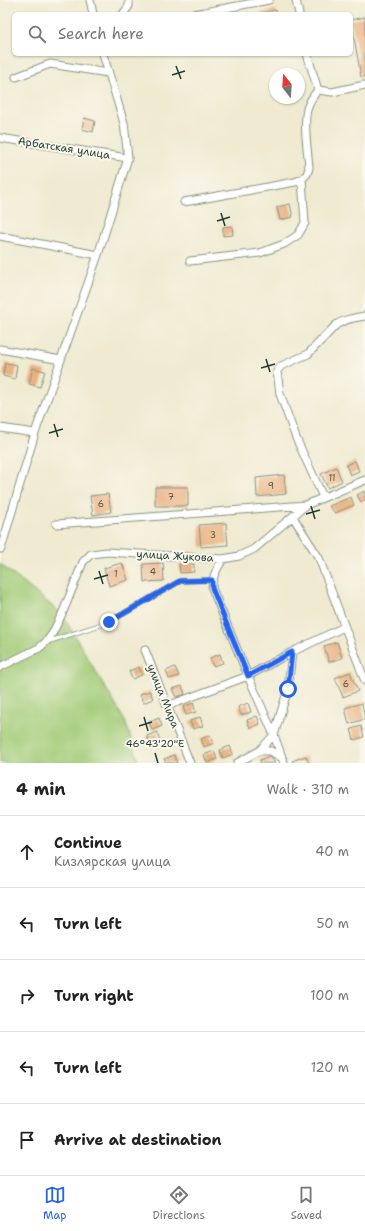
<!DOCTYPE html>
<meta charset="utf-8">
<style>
body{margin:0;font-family:"Shantell Sans",sans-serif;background:#f2f2f2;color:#222}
.compass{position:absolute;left:269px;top:68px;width:36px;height:36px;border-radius:50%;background:#fff;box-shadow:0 1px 3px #0004;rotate:343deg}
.stop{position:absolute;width:12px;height:12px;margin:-9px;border:3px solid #2563eb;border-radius:50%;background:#fff}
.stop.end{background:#2563eb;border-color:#fff;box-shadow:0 1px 4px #0008}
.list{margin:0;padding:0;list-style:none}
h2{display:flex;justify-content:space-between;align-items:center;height:52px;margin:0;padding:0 16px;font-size:17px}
h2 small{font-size:13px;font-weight:400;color:#767676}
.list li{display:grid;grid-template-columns:26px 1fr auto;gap:12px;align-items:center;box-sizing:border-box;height:72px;padding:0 16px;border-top:1px solid #e0e0e0}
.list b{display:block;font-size:15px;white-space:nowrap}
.list p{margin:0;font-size:13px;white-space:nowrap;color:#767676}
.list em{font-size:13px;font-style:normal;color:#767676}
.icon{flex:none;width:22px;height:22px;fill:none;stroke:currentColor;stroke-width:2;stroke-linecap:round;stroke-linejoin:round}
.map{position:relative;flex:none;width:365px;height:763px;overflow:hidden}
.search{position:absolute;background:#fff;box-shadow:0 1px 3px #0004;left:12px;right:12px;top:12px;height:44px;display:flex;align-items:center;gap:10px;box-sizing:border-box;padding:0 14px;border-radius:6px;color:#767676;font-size:15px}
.sheet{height:412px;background:#fff}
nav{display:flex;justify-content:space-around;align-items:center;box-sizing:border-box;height:56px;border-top:1px solid #e0e0e0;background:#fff;font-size:11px;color:#767676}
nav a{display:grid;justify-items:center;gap:2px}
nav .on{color:#2563eb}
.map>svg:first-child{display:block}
</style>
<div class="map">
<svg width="365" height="763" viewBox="0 0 365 763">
<rect width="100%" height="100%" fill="#fbf7ec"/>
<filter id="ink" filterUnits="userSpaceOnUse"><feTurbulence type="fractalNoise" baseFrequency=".025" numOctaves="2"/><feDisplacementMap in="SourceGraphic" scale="8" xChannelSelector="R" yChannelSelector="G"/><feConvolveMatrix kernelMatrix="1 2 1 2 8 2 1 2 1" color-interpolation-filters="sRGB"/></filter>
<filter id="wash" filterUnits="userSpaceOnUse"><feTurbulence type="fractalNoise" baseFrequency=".012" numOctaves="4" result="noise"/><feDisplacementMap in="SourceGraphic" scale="16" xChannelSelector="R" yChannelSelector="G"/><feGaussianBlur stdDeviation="0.9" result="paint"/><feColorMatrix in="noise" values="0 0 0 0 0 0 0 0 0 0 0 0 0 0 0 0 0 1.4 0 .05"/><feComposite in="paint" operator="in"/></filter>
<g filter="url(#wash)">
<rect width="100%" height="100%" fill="#efead0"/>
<path fill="#a1cb77" stroke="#608456" d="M0,564L62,614L125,721L139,763H0Z"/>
<g id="blocks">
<path fill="#eab181" d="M276,10L277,14H260V13Z
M365,17V76L361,77L351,20Z
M84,118L95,121L93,132L82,129Z
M290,204L293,217L280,220L277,207Z
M232,226L233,235L223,236V227Z
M5,363L17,365L15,379L3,376Z
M33,368L45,371L40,387L29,384Z
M355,461L359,471L350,475L346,465Z
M336,467L342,481L328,488L321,474Z
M284,475L286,494L257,497L256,478Z
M155,487H188V506H155Z
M365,491V500L361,502L357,495Z
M108,494L111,512L93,515L90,496Z
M351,497L354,505L335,513L329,506Z
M226,523L228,545L201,547L199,525Z
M122,563L128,580L109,586L104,568Z
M163,563L164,581L144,582L143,564Z
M179,564H194V572L180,573Z
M337,642L342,658L329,662L324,646Z
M220,654L223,663L213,666L210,658Z
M139,667L142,675L132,679L129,671Z
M175,667L179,676L169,679L166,671Z
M350,672L358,691L343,697L335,678Z
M182,686L185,694L176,697L172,689Z
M150,691L153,699L143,703L140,694Z
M193,703L196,712L186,715L183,707Z
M248,703L251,712L241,715L238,707Z
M362,703L365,719L349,724L345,708Z
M257,716L260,724L250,728L247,720Z
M200,717L203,726L193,729L190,721Z
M159,718L162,726L152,730L149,722Z
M361,726L364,737L354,740L351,729Z
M157,732L160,741L150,744L147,736Z
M210,735L214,743L204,747L201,739Z
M230,746L233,754L223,758L220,750Z
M214,751L217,759L207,763L204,755Z
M174,755L177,763H166L164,759Z
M270,756L275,763H261L260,760Z
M306,756L309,763H293L292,761Z"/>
</g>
</g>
<g filter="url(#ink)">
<use href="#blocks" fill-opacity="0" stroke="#879482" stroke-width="1"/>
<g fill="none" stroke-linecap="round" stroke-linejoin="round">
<defs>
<path id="lane" d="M47,642L109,622L180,581L212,580"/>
<path id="street" d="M90,0L93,14
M296,0L299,14
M123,14L129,6V0
M194,14L269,0
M307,54L318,90
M16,77L50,64L108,73
M318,90L332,92L365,85
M0,138L128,158
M184,202L295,182L302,179L307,174L309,168C308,151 303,126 307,109C309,102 313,96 318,90
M0,236L98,255
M190,261L260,253L284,244L298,235L305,223L302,179
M0,349L61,360
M0,428L35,433
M323,497L296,438L280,394L277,371L281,366L308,354L336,325C345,319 354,318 365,316
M293,517L319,558L365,681
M56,524L306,505
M1,549L35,433L98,255L128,158L124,123L103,54
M223,559C217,569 212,576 212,588L248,676L274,735L259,751L237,763
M145,650L190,763
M0,667L39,648L46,642L52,634L63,612L83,562L91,554L107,552L223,559L239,556L254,549L306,505L365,480
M167,706L248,676L292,652L344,627
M259,751H271L282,758
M284,763L274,735L288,689L292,652"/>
</defs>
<use href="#lane" stroke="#879482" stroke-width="5.5"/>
<use href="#street" stroke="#879482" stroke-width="9"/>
<use href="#lane" stroke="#fff" stroke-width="3.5"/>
<use href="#street" stroke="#fff" stroke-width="7"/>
</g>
</g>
<g fill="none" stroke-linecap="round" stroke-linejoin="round" filter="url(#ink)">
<path stroke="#2563eb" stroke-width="5" d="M109,622L180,581L212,580V588L248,676L292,652L288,689"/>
</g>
<path fill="none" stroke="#1f3d34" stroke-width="1.5" d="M176,66L181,79M172,75L185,71M221,213L225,226M217,221L230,217M266,359L270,372M261,368L275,364M54,424L58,437M49,433L63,429M311,506L315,519M306,514L320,510M99,571L103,584M94,579L108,575M144,717L148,731M139,726L152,722M155,753L158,763"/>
<g text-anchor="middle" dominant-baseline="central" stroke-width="4" stroke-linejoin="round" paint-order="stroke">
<g font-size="9" fill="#525a47">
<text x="332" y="478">11</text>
<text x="271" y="486">9</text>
<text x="171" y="497">7</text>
<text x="101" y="504">6</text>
<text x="213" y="535">3</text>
<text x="153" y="572">4</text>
<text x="116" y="574">1</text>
<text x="346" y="684">6</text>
</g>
<g font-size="11" fill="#1f3d34" stroke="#fbf7ec">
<text transform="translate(64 148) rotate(9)">Арбатская улица</text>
<text transform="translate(175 556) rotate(3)">улица Жукова</text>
<text transform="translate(163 696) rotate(68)">улица Мира</text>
</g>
</g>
<g font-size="10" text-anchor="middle" fill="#1f3d34" stroke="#fbf7ec" stroke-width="4" stroke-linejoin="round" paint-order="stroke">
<text x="155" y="747">46°43'20"E</text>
</g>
</svg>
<svg class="compass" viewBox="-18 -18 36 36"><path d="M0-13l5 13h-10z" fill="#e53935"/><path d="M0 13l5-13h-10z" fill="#767676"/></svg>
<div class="stop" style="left:288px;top:689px"></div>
<div class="stop end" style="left:109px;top:622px"></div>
<div class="search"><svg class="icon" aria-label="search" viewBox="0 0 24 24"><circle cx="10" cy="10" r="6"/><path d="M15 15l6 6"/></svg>Search here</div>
</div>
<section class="sheet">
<h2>4 min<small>Walk · 310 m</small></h2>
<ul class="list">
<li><svg class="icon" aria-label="ahead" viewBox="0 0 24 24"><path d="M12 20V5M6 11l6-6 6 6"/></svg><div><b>Continue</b><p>Кизлярская улица</p></div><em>40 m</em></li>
<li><svg class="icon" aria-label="left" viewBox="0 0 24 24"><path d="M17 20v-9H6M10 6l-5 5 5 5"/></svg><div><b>Turn left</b></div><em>50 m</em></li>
<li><svg class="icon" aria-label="right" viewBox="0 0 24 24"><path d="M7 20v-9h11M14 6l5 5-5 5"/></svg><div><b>Turn right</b></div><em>100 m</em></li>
<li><svg class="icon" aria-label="left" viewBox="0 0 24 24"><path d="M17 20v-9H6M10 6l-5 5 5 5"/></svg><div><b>Turn left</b></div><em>120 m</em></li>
<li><svg class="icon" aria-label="arrive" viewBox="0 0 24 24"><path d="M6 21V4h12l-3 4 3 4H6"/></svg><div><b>Arrive at destination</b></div></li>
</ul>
</section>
<nav>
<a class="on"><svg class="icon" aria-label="map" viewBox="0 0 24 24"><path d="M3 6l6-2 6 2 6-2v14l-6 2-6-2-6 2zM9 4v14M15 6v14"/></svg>Map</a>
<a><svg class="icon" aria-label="directions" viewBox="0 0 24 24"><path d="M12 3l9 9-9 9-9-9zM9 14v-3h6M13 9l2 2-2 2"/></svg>Directions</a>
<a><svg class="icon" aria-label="saved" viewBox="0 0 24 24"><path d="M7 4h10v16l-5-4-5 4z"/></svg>Saved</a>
</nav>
